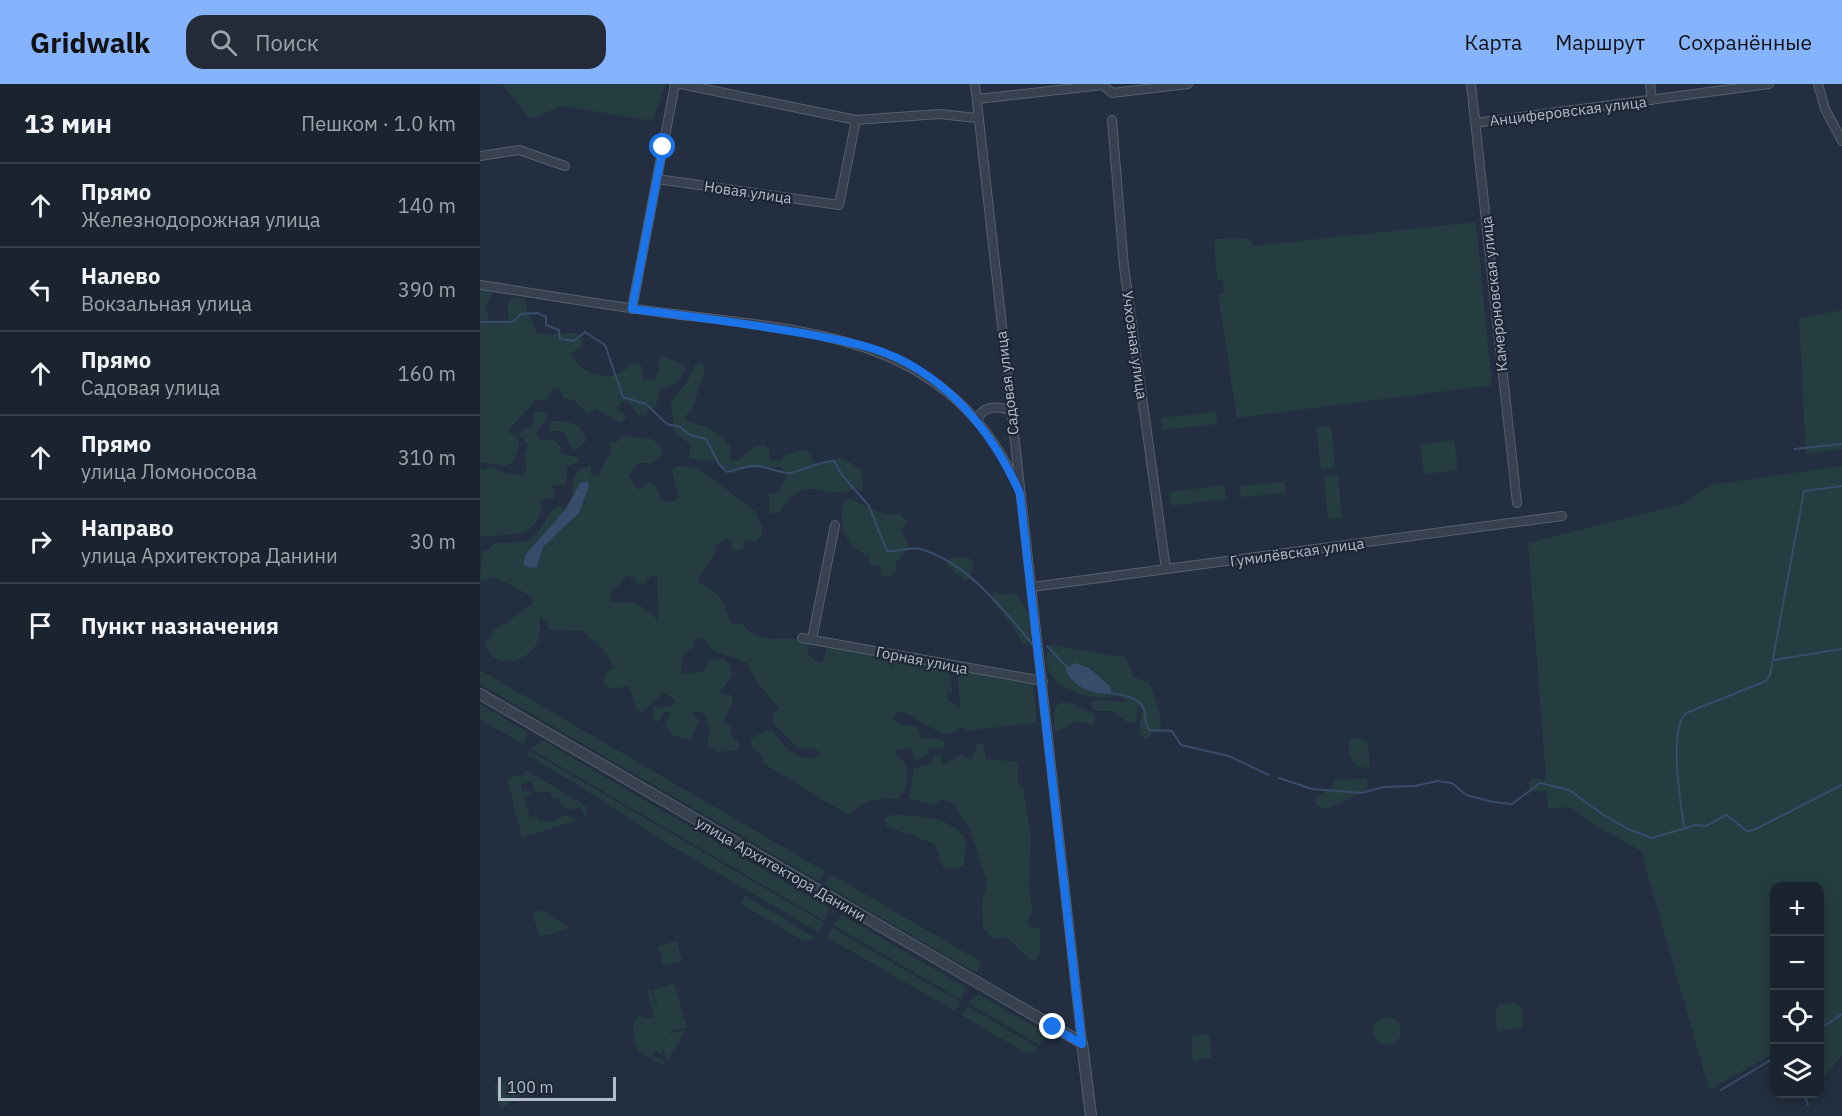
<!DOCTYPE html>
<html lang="ru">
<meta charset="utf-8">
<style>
body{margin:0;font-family:"IBM Plex Sans",sans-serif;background:#232b38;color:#f1f3f6}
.controls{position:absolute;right:18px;bottom:18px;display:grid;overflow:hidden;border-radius:12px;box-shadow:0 3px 15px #0003}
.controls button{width:54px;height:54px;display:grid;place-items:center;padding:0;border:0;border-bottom:2px solid #38404c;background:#1a2330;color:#f1f3f6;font:30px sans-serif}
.scale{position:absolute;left:18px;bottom:15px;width:118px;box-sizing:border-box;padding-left:6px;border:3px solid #b3bcca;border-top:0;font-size:16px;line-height:21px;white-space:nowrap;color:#b3bcca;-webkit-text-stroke:4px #1c2634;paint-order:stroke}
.stop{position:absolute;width:18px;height:18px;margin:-14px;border:4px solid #1a73e8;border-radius:50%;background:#fff}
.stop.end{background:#1a73e8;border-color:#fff;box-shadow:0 2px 6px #0008}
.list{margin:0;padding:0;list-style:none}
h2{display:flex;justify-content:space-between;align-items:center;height:78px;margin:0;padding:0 24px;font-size:26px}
h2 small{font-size:20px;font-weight:400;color:#9fa4ab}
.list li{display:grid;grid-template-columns:39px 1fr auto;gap:18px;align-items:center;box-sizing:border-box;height:84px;padding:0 24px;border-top:2px solid #38404c}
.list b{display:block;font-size:22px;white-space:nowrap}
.list p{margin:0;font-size:20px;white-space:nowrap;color:#9fa4ab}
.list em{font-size:20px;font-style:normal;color:#9fa4ab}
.icon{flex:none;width:33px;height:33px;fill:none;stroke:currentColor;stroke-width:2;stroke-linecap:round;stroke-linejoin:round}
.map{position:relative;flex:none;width:1362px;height:1032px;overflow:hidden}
header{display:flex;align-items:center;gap:36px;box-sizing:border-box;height:84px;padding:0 30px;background:#85b4fd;color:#111}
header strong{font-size:28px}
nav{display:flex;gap:33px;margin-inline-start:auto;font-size:21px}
.search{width:420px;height:54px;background:#232b38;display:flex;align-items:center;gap:15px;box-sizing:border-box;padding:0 21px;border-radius:18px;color:#9fa4ab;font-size:22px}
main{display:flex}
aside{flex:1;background:#1a2330}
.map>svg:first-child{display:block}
</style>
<header>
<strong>Gridwalk</strong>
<div class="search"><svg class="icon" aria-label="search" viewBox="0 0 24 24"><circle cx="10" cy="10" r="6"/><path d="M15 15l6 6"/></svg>Поиск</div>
<nav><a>Карта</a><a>Маршрут</a><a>Сохранённые</a></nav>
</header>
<main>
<aside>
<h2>13 мин<small>Пешком · 1.0 km</small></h2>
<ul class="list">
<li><svg class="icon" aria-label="ahead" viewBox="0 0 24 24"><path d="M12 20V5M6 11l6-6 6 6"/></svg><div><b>Прямо</b><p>Железнодорожная улица</p></div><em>140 m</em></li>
<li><svg class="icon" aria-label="left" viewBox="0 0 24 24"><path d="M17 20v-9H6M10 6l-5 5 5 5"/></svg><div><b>Налево</b><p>Вокзальная улица</p></div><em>390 m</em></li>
<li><svg class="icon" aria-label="ahead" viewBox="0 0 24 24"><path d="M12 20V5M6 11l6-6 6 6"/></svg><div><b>Прямо</b><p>Садовая улица</p></div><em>160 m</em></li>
<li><svg class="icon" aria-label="ahead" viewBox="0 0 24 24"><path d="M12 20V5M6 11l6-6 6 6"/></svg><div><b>Прямо</b><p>улица Ломоносова</p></div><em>310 m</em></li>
<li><svg class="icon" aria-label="right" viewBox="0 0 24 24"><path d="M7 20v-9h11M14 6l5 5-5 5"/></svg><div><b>Направо</b><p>улица Архитектора Данини</p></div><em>30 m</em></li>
<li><svg class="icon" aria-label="arrive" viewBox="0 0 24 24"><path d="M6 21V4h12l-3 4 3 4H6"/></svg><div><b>Пункт назначения</b></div></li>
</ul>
</aside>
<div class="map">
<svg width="1362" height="1032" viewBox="0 0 1362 1032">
<rect width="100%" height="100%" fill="#232f40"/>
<path fill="#253d41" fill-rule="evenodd" d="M22,0H185L173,37L83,22L50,35Z
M996,138L1012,301L757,334L738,211L744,209L743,196H737L734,155L769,154L774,162Z
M0,203L11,205L12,211L5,223L9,236L22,240L29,234L27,223L32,213L45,215L47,226L57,249C73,254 87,245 102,251L103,262L91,269C97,286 121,296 139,290C144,288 149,282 153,278L161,281L163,295L173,296L180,287L178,278L181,271L206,282C202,296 194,303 180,305L176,323L168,326L166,333L158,330L147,317L141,318L137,325L147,332L141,339L116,325L107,329L94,316L83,314L80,304L73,303L67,316H56L30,344V350L37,352L39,362L33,378L25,382L1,378L0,382Z
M1362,226V365L1326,370L1319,234Z
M221,279L225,285L213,324L206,331L207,337C227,343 238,346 251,363L250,376L257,377C268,370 269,362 284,361L290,366L289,374L292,377H300L305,371L323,365L330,369L332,377L341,380L361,373L382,386L383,406L376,404C344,420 329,383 299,428L289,430V409H297L307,393L301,383L262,384L253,390L238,378L209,374L210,360L194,348L191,318L206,300L215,281Z
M55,328H66L67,333L56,349L59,356H73L80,362L81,369L99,374L98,378L87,383V397L83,401H70L75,407L74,414L60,416C66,429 53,445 40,449C28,452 12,451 0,452V382L2,386L15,384L23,389L44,391L47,383L44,372L48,360L40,352L41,346L51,343Z
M736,328L737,340L682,346L681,334Z
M72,337C88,337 103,339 106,357L93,367L83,347H70L69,341Z
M851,342L855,383L841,385L836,343Z
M141,352L172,355L182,364L181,372L172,379H159L148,393L159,406L169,398L175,401L181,415L190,419L199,414L192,387L196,382L218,384L275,427L282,443V451L276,458L265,456L263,465L256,467L251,464L252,456L245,455L236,462C236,477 220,483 219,499C228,504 241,510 245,522C248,529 248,534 252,540H263C277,560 302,554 325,555L329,558L328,571L338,579L343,577L347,562L465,585L471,595L472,608L466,609L468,617L481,623L477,592L486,591L488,587L553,598L557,638L485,647L484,643L467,651C450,645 437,633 420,627L414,631L413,636L422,641L438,643L441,655L454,654L465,658L463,664L449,665L448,670L441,675H435L431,663L417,666L416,671C433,680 429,705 417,715C397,713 382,717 368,731L281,678L282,672L271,662V655L285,647L293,646C303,664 322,682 342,671L334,663L318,664L294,640L292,630L299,624L277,598L267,579L231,565L223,554L214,555L213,563L203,570L201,590L223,588L228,576L244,575L251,582L252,592L239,609L251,611L253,617L242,639L250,641L253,654L259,659L258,666L237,668L228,662L227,654L231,650L224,629L212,627L219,638L210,656L192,651L185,641L191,629L185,627L178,638L173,635V624L192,622L195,616L184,609L162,628L156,625L149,602L131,605L123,600L125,590L134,584L127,570L103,547L69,546L68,539L60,533C59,540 61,550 58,557C49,580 9,587 5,558L12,553L13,546C29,540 37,528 53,520V513L15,493L0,496L2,467L9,466L14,459C44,458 49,463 66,436C70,430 72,425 79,422L85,426L75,437L63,463L99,429L101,399L93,415C92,398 92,383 111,382V393L119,392L126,375L131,372L129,359L137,358ZM147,492L155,493L157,500H165L171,492L177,493L178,536C157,518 158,518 130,518L131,509Z
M974,356L978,386L944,390L940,360Z
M1362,382V971L1340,998V802H1294V969L1229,1006L1161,767L1108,737L1090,723L1068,724L1067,707H1050L1049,698L1053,694L1066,696L1048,459L1203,420L1231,401Z
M858,391L862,433L848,435L844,393Z
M805,398L806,409L761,413L760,402Z
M744,401L746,415L691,422L689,408Z
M369,415C386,420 402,435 420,429L428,438L421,445L429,462L416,479V487L408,493L401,491L400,482H393L389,479L390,472C365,465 359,441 363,418Z
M488,473L494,479L490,494L485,496L466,480L470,474Z
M514,508L523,511L535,509C546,522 557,542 550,559H542L534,544L512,517Z
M571,561C598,564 619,572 646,572L653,593L670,599L681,635L680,647L672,648L669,654L665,655L659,650L662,626L658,622L656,637L649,639L631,627H616L612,624L611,618L616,616L646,618L640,611C612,622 549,598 571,561Z
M0,586L346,788L339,797L0,600Z
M580,618L591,619L615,631V637L612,641L597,637L578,647L573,644L575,624Z
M0,620L47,648L44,661L0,635Z
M872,654L887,657L890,682C874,689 869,673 868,660Z
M62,656L349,824L345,837L51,665Z
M498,659L504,660L506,675L538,678V700L543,702L551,755L549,802L553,827L547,837L549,843L560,844V868L555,876L549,875L527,853L513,855L503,843L502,818L507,799L490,745L473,719L462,716L452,721L429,714L434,684L452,680L454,672L460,671L464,681L480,671L491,676Z
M50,667L344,839L339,848L188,760L101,703L47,671Z
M46,686L107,723L105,734L101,723L90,726L80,719L78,714L73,715L70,708H55L52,697L41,700L42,710L46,706L50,708L51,711L44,713L50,734L56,732L59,736L71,738L85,731L97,736L42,754L27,694L46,690Z
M887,694L888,705C873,710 861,721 845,725L835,720L836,713L853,703V697Z
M413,731C441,733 468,731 486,755L484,781L476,784L463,783L455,760L406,742L404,734Z
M350,790L498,876L501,881L497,889L345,801Z
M265,812L336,854L324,857L261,820Z
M62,826L89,844L60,853L52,829Z
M362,831L485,903L482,916L353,841Z
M352,844L480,918L475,927L347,853Z
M197,857L202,877L183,882L178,862Z
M194,900L207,943L190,947V950L206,945L187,978L182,962V971L174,967L172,972L184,976V979L181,980L158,967L153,951L159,947L152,948L154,937L159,931L165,934L174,933L167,907L171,906L180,934L173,906Z
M498,910L567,950L560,961L488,919Z
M1036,919L1042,924L1043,943L1017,948L1015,927L1019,921Z
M487,922L558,964L552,968L543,967L481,931Z
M893 947a14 14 0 1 1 28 0a14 14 0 1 1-28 0Z
M729,950L732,974L713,976L711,952Z
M32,995L58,998L21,1025L14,1001Z"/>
<path fill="#374c6a" d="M101,398H108L109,402L99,429L63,463L57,483L50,484L43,480L46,470L85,426Z
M595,579L609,584L631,603V609C617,612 588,602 586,584Z"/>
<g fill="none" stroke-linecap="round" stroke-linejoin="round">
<path stroke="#374c6a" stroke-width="2" d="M0,238H33L41,230L58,229L66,233V241L79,246L80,255L94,257L105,248L125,261L143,313L166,320L187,340L200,343L210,351L226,355L239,380L247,388C258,386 266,381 278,382C288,383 302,390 310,389C326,386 339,377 354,377L362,391L389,422L407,467C418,468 429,463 440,465C486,477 525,527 554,562
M1314,365L1362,360
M567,562L589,585
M1294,576L1362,565
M628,609C641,611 662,612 665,628C666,636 664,639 669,646L692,647L701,661L749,672L789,691
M799,694L832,705L882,709L903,703L935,702L957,697L972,699L986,711L1013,718L1032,720L1060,699L1089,706L1122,730L1148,745L1172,754L1216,741L1226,742L1246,731L1267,747L1274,746L1362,701
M1204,744C1201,721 1188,644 1206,629L1286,597L1290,591L1324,407L1362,402
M1340,945L1362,930
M1241,1006L1294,974
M1324,1010L1328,1021"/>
<defs>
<path id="minor" d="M201,0L376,36L459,30L497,34
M495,0L602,959
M991,0L1037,419
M1170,0L1172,16
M1338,0L1345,25L1362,57
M623,1L632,9L708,0
M497,15L623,1
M632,36L644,183L686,485
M995,39L1289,0
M0,72L39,66L85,82
M177,95L359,121L376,36
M0,201C62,210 123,221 185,229C328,247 468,250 537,401
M152,225L195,0
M497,337C502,321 517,322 530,326
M552,503L1082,432
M322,554L563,597
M332,555L355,441"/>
<path id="tertiary" d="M0,610L602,959L611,1032"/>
</defs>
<use href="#minor" stroke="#555f6d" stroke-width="10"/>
<use href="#tertiary" stroke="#555f6d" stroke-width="12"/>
<use href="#minor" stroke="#37414f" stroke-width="8"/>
<use href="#tertiary" stroke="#37414f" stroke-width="10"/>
</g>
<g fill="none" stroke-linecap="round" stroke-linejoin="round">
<path stroke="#1a73e8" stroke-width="8" d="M183,63L152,225C200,231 249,237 297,245C328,250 361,255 391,264C461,285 512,345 540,410L602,960L573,943"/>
</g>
<g text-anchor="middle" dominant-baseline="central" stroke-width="4.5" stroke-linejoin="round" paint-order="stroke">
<g font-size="15" fill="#b3bcca" stroke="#1c2634">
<text transform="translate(1088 27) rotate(-7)">Анциферовская улица</text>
<text transform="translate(268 108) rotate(8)">Новая улица</text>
<text transform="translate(1014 210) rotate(-96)">Камероновская улица</text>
<text transform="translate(655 261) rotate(82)">Учхозная улица</text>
<text transform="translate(527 299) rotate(-97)">Садовая улица</text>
<text transform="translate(817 468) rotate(-8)">Гумилёвская улица</text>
<text transform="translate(442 576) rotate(11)">Горная улица</text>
<text transform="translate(301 785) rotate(30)">улица Архитектора Данини</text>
</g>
</g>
</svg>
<div class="controls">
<button>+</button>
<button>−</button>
<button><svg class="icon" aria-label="locate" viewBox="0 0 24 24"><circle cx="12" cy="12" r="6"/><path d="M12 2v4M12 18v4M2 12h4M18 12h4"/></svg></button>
<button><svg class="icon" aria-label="layers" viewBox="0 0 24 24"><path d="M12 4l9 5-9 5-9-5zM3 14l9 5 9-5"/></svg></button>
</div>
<div class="scale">100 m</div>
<div class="stop" style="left:183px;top:63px"></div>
<div class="stop end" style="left:573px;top:943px"></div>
</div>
</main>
